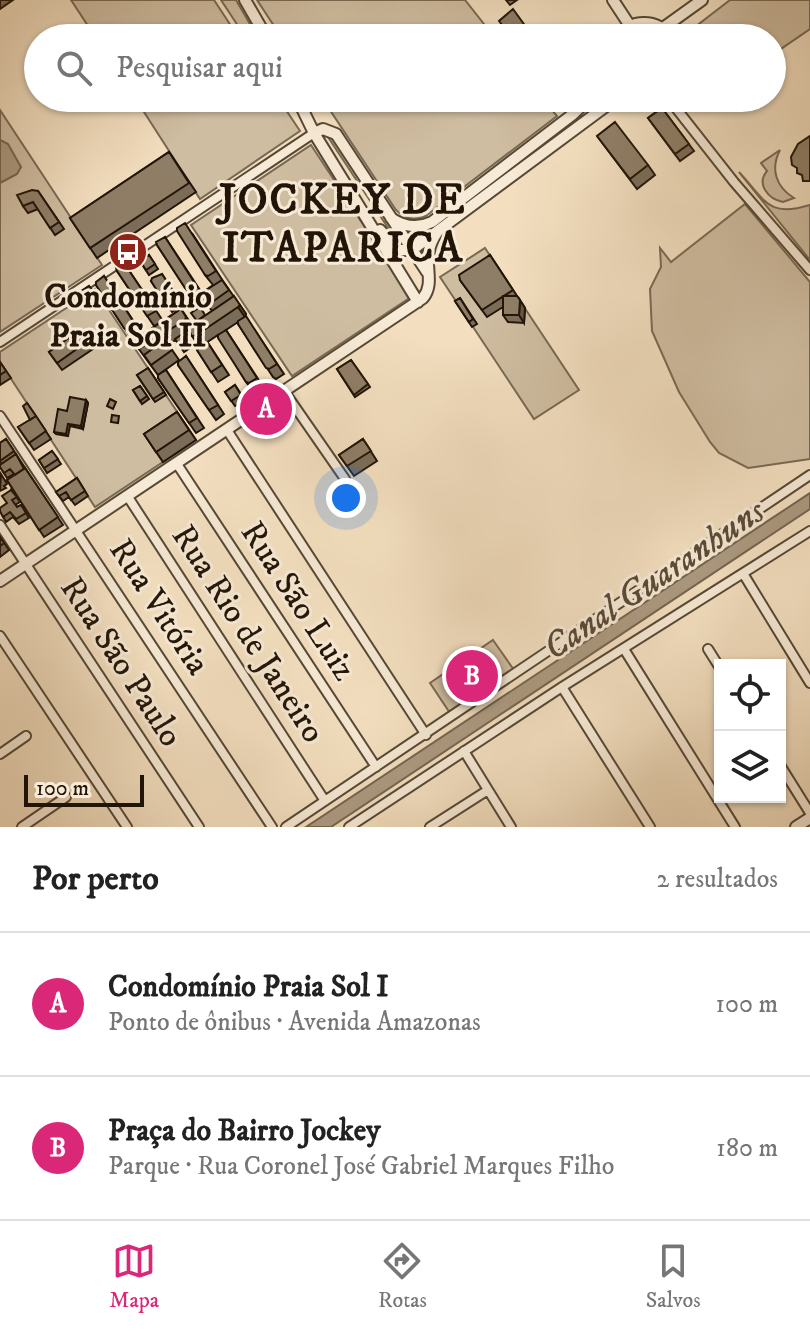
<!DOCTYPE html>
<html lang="pt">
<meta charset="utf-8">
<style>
body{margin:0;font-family:"IM FELL DW Pica",serif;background:#f6f6f6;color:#222}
.controls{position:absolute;right:24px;bottom:24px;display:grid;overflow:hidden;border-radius:0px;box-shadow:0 2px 6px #0004}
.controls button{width:72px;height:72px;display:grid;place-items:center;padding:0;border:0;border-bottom:2px solid #e0e0e0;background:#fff;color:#222;font:40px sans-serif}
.scale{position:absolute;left:24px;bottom:20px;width:120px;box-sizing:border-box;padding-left:8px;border:4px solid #221507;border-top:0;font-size:22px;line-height:28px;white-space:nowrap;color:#221507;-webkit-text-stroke:6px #f7ead6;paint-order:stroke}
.you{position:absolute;left:346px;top:498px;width:28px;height:28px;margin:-20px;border:6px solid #fff;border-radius:50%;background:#1a73e8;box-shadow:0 0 0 12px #1a73e833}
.badge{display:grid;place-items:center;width:52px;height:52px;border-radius:50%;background:#db2777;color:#fff;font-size:26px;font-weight:700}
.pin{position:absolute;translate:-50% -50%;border:4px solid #fff;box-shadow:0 2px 8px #0006}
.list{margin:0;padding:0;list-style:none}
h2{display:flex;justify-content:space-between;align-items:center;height:104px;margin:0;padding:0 32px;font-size:34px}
h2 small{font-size:26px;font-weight:400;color:#767676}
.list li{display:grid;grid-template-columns:52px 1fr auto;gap:24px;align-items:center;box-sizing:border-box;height:144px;padding:0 32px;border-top:2px solid #e0e0e0}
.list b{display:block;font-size:30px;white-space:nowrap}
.list p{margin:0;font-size:26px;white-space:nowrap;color:#767676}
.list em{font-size:26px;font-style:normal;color:#767676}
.icon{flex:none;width:44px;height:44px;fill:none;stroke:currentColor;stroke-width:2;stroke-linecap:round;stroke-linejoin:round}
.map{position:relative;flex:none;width:810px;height:827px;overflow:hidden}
.search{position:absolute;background:#fff;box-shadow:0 2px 6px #0004;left:24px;right:24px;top:24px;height:88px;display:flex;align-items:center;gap:20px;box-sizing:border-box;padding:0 28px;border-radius:44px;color:#767676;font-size:30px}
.sheet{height:392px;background:#fff}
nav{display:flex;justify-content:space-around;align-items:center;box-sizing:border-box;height:112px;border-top:2px solid #e0e0e0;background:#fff;font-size:22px;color:#767676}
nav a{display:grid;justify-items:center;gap:4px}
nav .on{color:#db2777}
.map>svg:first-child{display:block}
</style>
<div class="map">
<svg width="810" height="827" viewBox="0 0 810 827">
<rect width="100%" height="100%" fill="#f3dfc0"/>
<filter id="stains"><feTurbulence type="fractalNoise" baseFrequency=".0025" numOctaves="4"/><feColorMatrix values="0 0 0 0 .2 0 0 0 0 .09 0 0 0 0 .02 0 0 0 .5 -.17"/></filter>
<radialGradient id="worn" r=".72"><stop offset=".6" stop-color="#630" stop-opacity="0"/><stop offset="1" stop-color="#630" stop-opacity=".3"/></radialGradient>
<path fill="#cfbda1" stroke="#786954" stroke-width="2" d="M71,0H214L239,38H96Z
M221,0H236L258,38H246Z
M257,0H465L495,38H282Z
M730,0H810V29L772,55V38H689L695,27Z
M135,98H278L300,131L200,199Z
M322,98H542L557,116L426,216C414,221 405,219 396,210Z
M0,110L102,265L0,332Z
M328,137L332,138L403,245L398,243Z
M311,145L411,297L292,376L191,225Z
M780,150C770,169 776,187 794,198L783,202C768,199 756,184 767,171L761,163Z
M739,172C766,201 768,218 810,205V260Z
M745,204L810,282V459L748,468L719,453L710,442L679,392L652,331L650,289L661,267L660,248L671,262Z
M485,248L579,390L534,419L440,277Z
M95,289L196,440L95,507L0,362V352Z
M493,640L514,670L450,713L430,683Z"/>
<path fill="#ac9a81" stroke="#756550" stroke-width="2" d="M0,140L8,144L21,167L17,174L0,183Z
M810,493V509L331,827H306Z"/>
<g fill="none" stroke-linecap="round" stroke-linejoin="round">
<defs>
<path id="minor" d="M668,98L734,182L810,270
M0,342L314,133
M284,391L345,479
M0,416L272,827
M227,430L426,735
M177,464L376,767
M128,497L325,801
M0,525L199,827
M744,575L810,683
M0,636L127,827
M624,649L735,827
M708,649L720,668
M562,687L650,827
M464,751L511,827
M0,754L26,736
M780,765L810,813
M22,827L66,797
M286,827L810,475
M349,827L562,687L810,531
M430,827L488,790"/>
<path id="tertiary" d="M245,0L267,38
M613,0L630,26
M663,28L702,0
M616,38C631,18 657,18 672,38
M297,98L314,133L418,302
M314,133L323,129L336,134L427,272
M391,218C404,227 417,229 432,222L572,115L590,98
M380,230L397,250H412
M412,250L617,98
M0,581L423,298C438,279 417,260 438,231
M796,827L810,818"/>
</defs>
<use href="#minor" stroke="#564835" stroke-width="12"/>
<use href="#tertiary" stroke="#564835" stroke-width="14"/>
<use href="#minor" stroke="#f7ead6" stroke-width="8"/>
<use href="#tertiary" stroke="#f7ead6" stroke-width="10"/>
</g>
<path fill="#7b6c59" stroke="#221507" stroke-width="2" d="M0,0H13L0,9Z
M506,0H517L510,5Z
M662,108L694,151L680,161L648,118Z
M597,136L648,165L655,175L637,189Z
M169,152L196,192L97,258L70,218Z
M38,191L64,229L55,235L38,209L28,213L23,206Z
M192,233L223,281L246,314L245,316L284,374L276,379L273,377L238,324V322L226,330L264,388L256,393L253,391L246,382L218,335L206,343H208L229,375L218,382L197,350L203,346H199L189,332L185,334L193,346L184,352L176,340L168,344L179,360L158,375L133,341L181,309L192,325L212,311L201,296L194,300L192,298L157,245L165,237L202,293L213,285L205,275Z
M149,255L158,269L149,275L140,261Z
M490,255L525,308L524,323L508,322L503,315V307L487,317L460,280Z
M124,263L163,321L154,326L117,271Z
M162,274L183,306L172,312L151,281Z
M104,276L142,334L134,340L131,338L96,285Z
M89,286L98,299L89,305L80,292Z
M460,298L477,324L472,327L455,301Z
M80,330L93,349L62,370L49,352Z
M186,356L224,414L216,420L178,365Z
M351,360L370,387L355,397L337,369Z
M0,362L11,378L0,385Z
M148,368L166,395L155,402L137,375Z
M166,370L204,428L196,433L158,378Z
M235,385L245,400L235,406L225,392Z
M140,386L149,399L142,404L133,390Z
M86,400L88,403L83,429L70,426L68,436L56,434L54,432L67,411Z
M27,403L51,439L34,450L18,427L30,420Z
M177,412L196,440L163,462L144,434Z
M6,439L63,525L44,537L7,480L15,475L14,474L7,478L0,467L2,464L0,462V443Z
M363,439L377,461L354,476L339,455Z
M52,451L61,464L47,473L39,460Z
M1,474L7,484L4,486L6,488L0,491Z
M77,478L88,496L75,505L69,497L63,501L56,492Z
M11,490L20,502L15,505L17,507L21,505L29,518L19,524L13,517L6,522L0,511L7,503Z
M0,537L9,550L0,557Z"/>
<path fill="#645848" stroke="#221507" stroke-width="2" d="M520,300L525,308L524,323L519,315Z
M240,305L246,314L245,317L238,307Z
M186,317L193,327L191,330L185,320Z
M86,400L88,403L83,429L81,426Z"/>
<path fill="#8f7e67" stroke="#221507" stroke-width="2" d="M513,9L534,38H512L499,21Z
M662,108L689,144L675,154L648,118Z
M615,122L648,165L630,179L597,136Z
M810,136V181H803L802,175L797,173V168L792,165L791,157L798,144Z
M169,152L189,183L90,248L70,218Z
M32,190L38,191L59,222L50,228L33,202L23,206L17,195Z
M185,223L216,271L208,276L205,275L177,231V228Z
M165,237L196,285L188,290L185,288L157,245L156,242Z
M149,255L155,264L146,270L140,261Z
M490,255L513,290L482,310L460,280L459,275Z
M124,263L156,311L147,316L117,271L116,268Z
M162,274L176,296L165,303L151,281L152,278Z
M104,276L135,324L127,330L124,328L96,285V282Z
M222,280L229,290L208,305L201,297L200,294Z
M89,286L95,294L86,300L80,292Z
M234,296L240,305L238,307L195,336H192L187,328Z
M503,296H517L520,300L519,315H503Z
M460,298L473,319L469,322L455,301Z
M200,307L205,315L197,321L191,313Z
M181,309L186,317L185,320L139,349L133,341Z
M246,316L277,364L269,369L266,368L238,324V321Z
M80,330L88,341L57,363L49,352Z
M226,330L257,378L249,383L246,382L218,338V335Z
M184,333L190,341L181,347L175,339Z
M165,340L172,350L151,365L144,355Z
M205,343H208L222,365L211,372L197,350Z
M186,356L218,405L209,410L178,365V362Z
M351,360L368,384L354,395L337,369Z
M0,362L6,371L0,375Z
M148,368L164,392L153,399L137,375Z
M166,370L197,418L189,423L158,378V375Z
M235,385L241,395L231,401L225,392Z
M140,386L147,396L140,401L133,390Z
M70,397L86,400L81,426L68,424L66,434L54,432L58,409L67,411Z
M110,399L116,402L113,409L107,406Z
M27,403L36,416L30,420L23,406Z
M177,412L189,430L156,452L144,434Z
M112,415L119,416L118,423L111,422Z
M36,416L46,431L29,443L18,427Z
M6,439L14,451L0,461V443Z
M363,439L371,451L347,466L339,455Z
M52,451L58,459L44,468L39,460Z
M16,454L24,469L15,475L10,469L4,473L0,467V465Z
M25,468L58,517L39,530L7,480Z
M77,478L85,491L71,500L66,492L59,496L56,492Z
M11,490L17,497L12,500L17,507L21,505L26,513L16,519L10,512L3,517L0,511V508L7,503L2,496Z
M0,537L4,543L0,546Z"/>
<defs>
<symbol id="bus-disc" viewBox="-11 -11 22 22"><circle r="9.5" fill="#8f2418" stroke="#f7ead6"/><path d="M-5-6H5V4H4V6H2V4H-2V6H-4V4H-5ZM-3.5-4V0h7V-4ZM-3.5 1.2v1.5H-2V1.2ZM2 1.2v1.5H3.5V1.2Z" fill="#fff"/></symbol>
</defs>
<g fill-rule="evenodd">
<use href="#bus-disc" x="106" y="230" width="44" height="44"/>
</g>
<g text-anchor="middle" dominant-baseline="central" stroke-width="6" stroke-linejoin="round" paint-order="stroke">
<g font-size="34" font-weight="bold" fill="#221507" stroke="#f7ead6">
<text x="128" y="297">Condomínio<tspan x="128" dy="39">Praia Sol II</tspan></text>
</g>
<g font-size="34" fill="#221507" stroke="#f7ead6">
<text transform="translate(298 601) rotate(57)">Rua São Luiz</text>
<text transform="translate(159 607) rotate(57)">Rua Vitória</text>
<text transform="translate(248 634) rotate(57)">Rua Rio de Janeiro</text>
<text transform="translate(121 662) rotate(57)">Rua São Paulo</text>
</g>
<g font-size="36" font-style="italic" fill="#594a38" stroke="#f7ead6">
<text transform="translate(654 580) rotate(-34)">Canal Guaranhuns</text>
</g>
<g font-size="42" font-weight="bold" letter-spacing="2" fill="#221507" stroke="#f7ead6">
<text x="343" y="201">JOCKEY DE<tspan x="343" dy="48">ITAPARICA</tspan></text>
</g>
</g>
<rect width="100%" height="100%" filter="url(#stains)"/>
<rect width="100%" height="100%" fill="url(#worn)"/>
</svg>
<div class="controls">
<button><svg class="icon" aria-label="locate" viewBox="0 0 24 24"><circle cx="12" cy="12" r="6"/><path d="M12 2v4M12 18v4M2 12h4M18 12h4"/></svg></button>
<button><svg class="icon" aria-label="layers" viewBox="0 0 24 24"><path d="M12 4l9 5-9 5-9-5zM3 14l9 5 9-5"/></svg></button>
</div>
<div class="scale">100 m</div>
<div class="you"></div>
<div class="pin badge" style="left:266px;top:409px">A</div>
<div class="pin badge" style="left:472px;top:676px">B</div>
<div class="search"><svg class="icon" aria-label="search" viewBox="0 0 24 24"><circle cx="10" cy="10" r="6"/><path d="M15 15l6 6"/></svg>Pesquisar aqui</div>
</div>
<section class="sheet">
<h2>Por perto<small>2 resultados</small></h2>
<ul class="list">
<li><span class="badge">A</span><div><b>Condomínio Praia Sol I</b><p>Ponto de ônibus · Avenida Amazonas</p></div><em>100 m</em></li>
<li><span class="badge">B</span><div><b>Praça do Bairro Jockey</b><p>Parque · Rua Coronel José Gabriel Marques Filho</p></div><em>180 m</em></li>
</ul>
</section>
<nav>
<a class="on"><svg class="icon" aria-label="map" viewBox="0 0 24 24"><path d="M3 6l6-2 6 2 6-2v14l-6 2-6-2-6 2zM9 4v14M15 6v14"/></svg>Mapa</a>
<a><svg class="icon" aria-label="directions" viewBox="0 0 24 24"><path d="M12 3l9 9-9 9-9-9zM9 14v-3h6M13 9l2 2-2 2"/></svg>Rotas</a>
<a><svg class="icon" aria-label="saved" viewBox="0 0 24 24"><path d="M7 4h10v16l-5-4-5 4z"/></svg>Salvos</a>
</nav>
